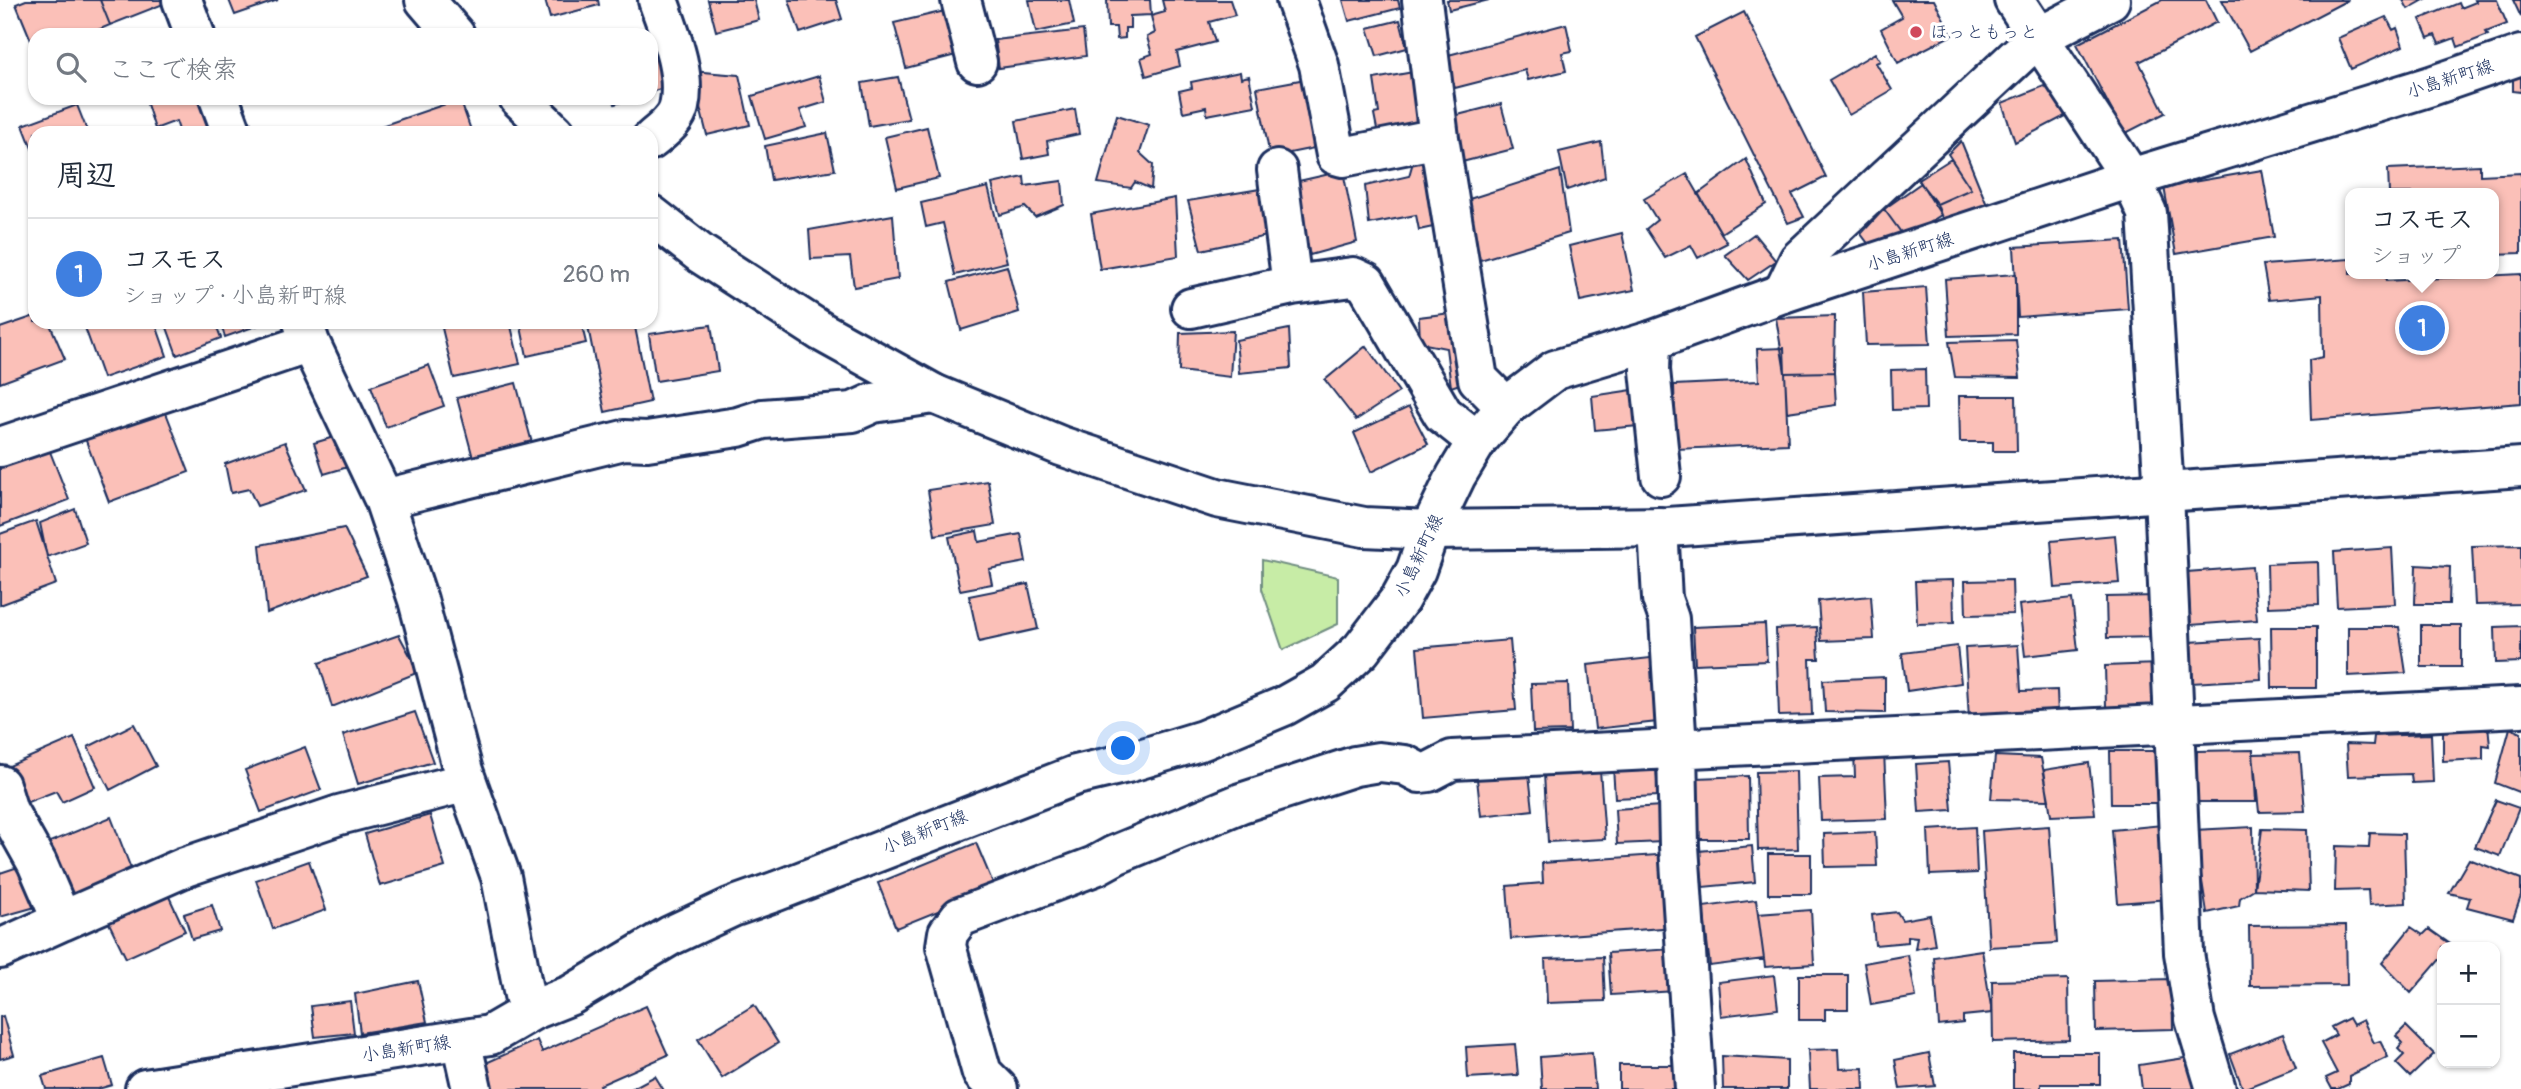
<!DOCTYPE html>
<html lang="ja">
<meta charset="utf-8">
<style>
body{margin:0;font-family:Pangolin,"Klee One",sans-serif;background:#f2f2f3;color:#1f2937}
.controls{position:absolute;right:21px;bottom:21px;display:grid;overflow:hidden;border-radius:14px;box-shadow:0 2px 5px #0004}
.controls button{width:63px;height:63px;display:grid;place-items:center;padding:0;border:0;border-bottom:2px solid #e0e1e3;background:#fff;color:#1f2937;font:35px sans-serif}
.you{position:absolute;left:1124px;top:749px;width:24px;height:24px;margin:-18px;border:5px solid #fff;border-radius:50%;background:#1a73e8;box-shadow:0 0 0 10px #1a73e833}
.badge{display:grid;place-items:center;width:46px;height:46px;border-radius:50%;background:#d1495b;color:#fff;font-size:23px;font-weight:700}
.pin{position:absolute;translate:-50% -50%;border:4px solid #fff;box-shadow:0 2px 7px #0006}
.popup{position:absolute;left:2345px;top:188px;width:154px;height:91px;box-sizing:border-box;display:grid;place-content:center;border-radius:14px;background:#fff;filter:drop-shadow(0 2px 5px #0005);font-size:23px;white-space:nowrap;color:#747a83}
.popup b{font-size:26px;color:#1f2937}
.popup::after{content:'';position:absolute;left:50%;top:100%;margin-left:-14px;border:14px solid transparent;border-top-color:#fff}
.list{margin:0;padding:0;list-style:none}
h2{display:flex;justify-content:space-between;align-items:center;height:91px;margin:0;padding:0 28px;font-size:30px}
h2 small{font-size:23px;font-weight:400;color:#747a83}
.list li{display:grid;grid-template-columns:46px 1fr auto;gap:21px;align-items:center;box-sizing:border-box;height:112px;padding:0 28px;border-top:2px solid #e0e1e3}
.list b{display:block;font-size:26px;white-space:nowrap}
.list p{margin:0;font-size:23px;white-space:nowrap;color:#747a83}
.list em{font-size:23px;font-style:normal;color:#747a83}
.icon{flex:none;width:38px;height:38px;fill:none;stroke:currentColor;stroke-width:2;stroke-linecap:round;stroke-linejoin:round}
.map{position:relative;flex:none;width:2521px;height:1089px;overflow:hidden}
.search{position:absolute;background:#fff;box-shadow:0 2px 5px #0004;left:28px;top:28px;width:630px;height:77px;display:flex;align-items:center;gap:18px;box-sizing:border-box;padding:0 24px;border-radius:21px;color:#747a83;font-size:26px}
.panel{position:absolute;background:#fff;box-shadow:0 2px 5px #0004;left:28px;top:126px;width:630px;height:203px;border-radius:21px}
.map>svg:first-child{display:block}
</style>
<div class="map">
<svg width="2521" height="1089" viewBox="0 0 2521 1089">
<rect width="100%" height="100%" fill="#fff"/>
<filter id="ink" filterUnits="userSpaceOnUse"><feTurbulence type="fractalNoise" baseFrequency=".0143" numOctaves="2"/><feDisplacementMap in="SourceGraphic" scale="14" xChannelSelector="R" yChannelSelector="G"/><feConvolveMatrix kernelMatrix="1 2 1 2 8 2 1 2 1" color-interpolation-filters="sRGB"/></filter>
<g filter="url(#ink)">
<path fill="#c7eca6" stroke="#718e82" stroke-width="2" d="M1262,560L1338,577V624L1283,650L1262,589Z"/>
<path fill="#fbc0b8" stroke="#1b2f5e" stroke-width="2" d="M26,0H100L110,25L86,35H35V50L16,4Z
M100,0H165L166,3L110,25Z
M229,0H278L235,15Z
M545,0H598L599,5L550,18Z
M708,0H754L759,20L716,31Z
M789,0H836L842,19L800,33Z
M1029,0H1069L1074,24L1036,32Z
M1107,0H1150L1151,15L1130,16V28H1125V38L1117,39L1116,27H1108Z
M1162,0H1230L1235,15L1209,22L1215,42L1177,52L1180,66L1146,76L1141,58L1152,54L1147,37L1155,33L1151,16L1165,12Z
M1343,0H1398L1400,8L1349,21Z
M1447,0H1489L1449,10Z
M1892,0H1934L1952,35L1898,63L1881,29L1902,17Z
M2162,0H2206L2217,22L2139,62L2165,113L2124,134L2077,44Z
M2222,0H2348L2250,51Z
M2403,0H2424L2408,9Z
M2475,0H2497L2507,24L2486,32L2488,35L2458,47L2455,38L2439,44L2435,35L2428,38L2420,19L2459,3L2461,8L2476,2Z
M2513,0H2521V17Z
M945,11L956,55L906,68L894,23Z
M1744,12L1826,177L1792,194L1804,217L1788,223L1695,37Z
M2386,17L2393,30L2397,28L2403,46L2351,69L2338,38Z
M1400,20L1407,48L1377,56L1368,28Z
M1566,24L1572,51L1562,53L1566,71L1528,80L1525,70L1455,88L1453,82L1444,84L1437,58Z
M1083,30L1086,56L999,68L995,40Z
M651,43L666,87L651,92Z
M1875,53L1880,61L1876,63L1892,90L1849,115L1829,80Z
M691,71L739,75L750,125L707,135Z
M1419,71L1429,125L1378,134L1374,114L1379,113L1374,79Z
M1240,72L1241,78L1249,76L1255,106L1207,115L1206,107L1183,112L1179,91L1192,88L1191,82Z
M2521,72V92L2513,91V74Z
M819,76L826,102L800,110L806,127L765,139L752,96Z
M898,77L909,119L869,126L862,83Z
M1311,78L1324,146L1270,157L1257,88Z
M2054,82L2065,116L2015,142L2002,103Z
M145,98H199L209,127L193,133H180L176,121L155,129Z
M613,98H633L615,104Z
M460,99L472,133H361Z
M1501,104L1513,149L1462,162L1450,117Z
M77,105L88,133H35V156L23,125Z
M1075,109L1079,134L1047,141L1049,154L1023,159L1016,121Z
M1117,115L1149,125L1140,153L1153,165L1151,189L1135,182L1131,188L1098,183Z
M927,127L939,178L897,188L885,137Z
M827,133L835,170L771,180L765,146Z
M1961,141L1989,210L1945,226L1937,204L1971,189L1948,154Z
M1601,142L1605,177L1567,190L1559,152Z
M1443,159L1447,224L1419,230L1416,215L1369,224L1365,186L1409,176L1413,162Z
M1746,159L1766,204L1721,233L1698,194Z
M1951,159L1971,189L1937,204L1918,180Z
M2480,165V175L2521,173V253L2494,254V193H2389L2388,169Z
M1560,170L1569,233L1477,261L1460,202Z
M2262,170L2274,237L2176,254L2164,187Z
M1343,171L1357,242L1310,255L1290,183Z
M1687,174L1727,243L1698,258L1691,245L1665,258L1646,229L1657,220L1644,199Z
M1024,177L1025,186L1062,181L1064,205L1035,217L1025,207L1000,215L992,184Z
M1921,183L1941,215L1905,238L1884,209Z
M988,187L1007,262L955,275L943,223L926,227L921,203Z
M1272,187L1276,234L1201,250L1188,201Z
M1175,198L1178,256L1100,269L1091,214Z
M1884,209L1905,238L1876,254L1861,234Z
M893,215L898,279L854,287L850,257L811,259L809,230Z
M1622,233L1634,290L1580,301L1569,246Z
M1754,234L1776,261L1748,280L1725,255Z
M2123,240L2128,309L2018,317L2014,247Z
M2350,259V274H2385L2386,281L2521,274V403L2311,420L2309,360L2323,357L2322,295L2269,300L2263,265Z
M1007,266L1019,312L961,330L949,282Z
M2016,274V334L1949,336L1945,279Z
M1926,287L1930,344L1866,345L1863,292Z
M1467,311L1472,380L1451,387L1446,348L1420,343L1419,317Z
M35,316V322H49L65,359L0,383V328Z
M1835,316L1834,372L1785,373L1776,318Z
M83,322H155L167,356L103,378Z
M165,322H215L221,338L177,355Z
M220,322H267L225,337Z
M469,322H510L520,364L454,378L442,328Z
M520,322H581L586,343L527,356Z
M587,322H634L650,402L605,412Z
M711,325L718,371L656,381L649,334Z
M1289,329L1291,368L1239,373L1236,340Z
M1233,331L1230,377L1179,371L1180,333Z
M2016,340L2020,378L1955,377L1949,342Z
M1366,346L1399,392L1356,420L1325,380Z
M1784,348L1788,444L1676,449L1674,385L1759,381L1757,349Z
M429,365L444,406L386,427L371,386Z
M1925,369L1926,409L1892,410L1891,370Z
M1834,372L1836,405L1787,412L1785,373Z
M516,383L532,443L473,458L457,398Z
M1646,388L1649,425L1595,430L1592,396Z
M1959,396H2016L2017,451H1993V442H1960Z
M161,400L189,472L109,502L82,430Z
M1409,407L1428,444L1371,472L1354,433Z
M344,434L358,464L324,474L314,443Z
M285,442L306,490L257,506L249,489L231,493L225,464Z
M47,444L69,500L0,526V462Z
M988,481L995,525L935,535L928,490Z
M75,509L86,543L47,557L40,523Z
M36,521L56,584L0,605V534Z
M344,528L367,576L267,613L260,545Z
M977,531L979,542L1021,534L1026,562L989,569L992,584L960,590L949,537Z
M2115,535L2119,583L2055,588L2051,541Z
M2521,545V604L2475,605L2472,546Z
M2392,548L2395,604L2337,607L2334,552Z
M2318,562L2319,605L2268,607L2267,564Z
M2416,565L2450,567L2449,604H2415Z
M2252,567L2257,620L2191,625L2187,572Z
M1953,580L1954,623L1917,624L1915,581Z
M2012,580L2013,614L1966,615L1965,581Z
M1028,584L1038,629L979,642L969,596Z
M1871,596L1874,639L1821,641L1818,601Z
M2157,596L2158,637L2107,638L2106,597Z
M2072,599L2078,650L2025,656L2019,605Z
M1765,624L1767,661L1695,664L1693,627Z
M2421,625H2461V667H2421Z
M2521,626V662L2496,663L2495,627Z
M1817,627L1819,659H1810L1812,715L1779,716L1776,629Z
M2271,627H2316V688H2272Z
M2348,627H2399L2406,673L2348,676Z
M399,635L419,672L332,707L319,663Z
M2259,638L2261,679L2191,683L2189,642Z
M1510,640L1516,710L1423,718L1417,648Z
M2018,645L2021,691L2057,690L2058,716L1969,720L1965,648Z
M1957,646L1961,683L1907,691L1902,653Z
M1659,657L1666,721L1595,729L1588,665Z
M2158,664L2159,706L2106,707L2105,666Z
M1885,677V713L1825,712L1823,680Z
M1568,683L1570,731L1533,732L1531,684Z
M415,712L433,762L358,784L343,735Z
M134,724L156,766L110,790L88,747Z
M2488,724L2490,746L2483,745V759L2443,761V727Z
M2510,728L2521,733V793L2495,783Z
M2431,734L2433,782L2412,783L2411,774L2348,776L2346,744L2373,745L2374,736Z
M74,738L95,787L62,802L56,791L25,803L9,766Z
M305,747L321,790L261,812L245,770Z
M2253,750L2256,802H2196L2197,751Z
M1884,751L1887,819L1821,821L1819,778L1855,777L1854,752Z
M2110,751H2157L2158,804H2111Z
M2300,753L2305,811L2259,812L2253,754Z
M1995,756L2041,758L2049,800L1991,799Z
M1948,762L1952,810L1919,812L1916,764Z
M2089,763L2095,814L2051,816L2044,770Z
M1656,765L1658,796L1615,798L1613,767Z
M1600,770L1605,839L1548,842L1544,774Z
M1796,771L1798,849L1758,850L1756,772Z
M1529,774L1533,810L1481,816L1477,779Z
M1748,776L1749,839H1697L1696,778Z
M2496,800L2519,808L2500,856L2475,847Z
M1661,806L1663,842L1617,844L1615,809Z
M430,815L445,867L380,886L365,834Z
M111,817L133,874L73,900L45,844Z
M2162,825L2169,899L2118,903L2112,830Z
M2049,826L2057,943L1989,947L1982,831Z
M1975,827L1977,873L1930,875L1928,830Z
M2253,827L2254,889L2240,898L2239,906L2207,913L2194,830Z
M2262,829L2307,830L2309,891L2254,889Z
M1875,832L1877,866L1825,867L1824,834Z
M2370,833L2404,834L2406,903L2369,905L2368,890L2335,891L2336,846L2369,847Z
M976,843L995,888L896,928L878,883Z
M1752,846L1755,882L1703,887L1699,851Z
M1671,854L1676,927L1511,939L1507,886L1543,883L1542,863Z
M1768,854H1811V894H1768Z
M2469,859L2521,879V896L2513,919L2467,907L2470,898L2449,893Z
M309,861L326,910L273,929L256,880Z
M27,864L39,906L0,917V873Z
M165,888L185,931L126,958L105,915Z
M1756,900L1764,959L1710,966L1703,907Z
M212,905L220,931L192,939L184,914Z
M1811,910L1814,964L1765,967L1758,914Z
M1897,912L1902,920L1930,915L1935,945L1915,949L1917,937L1908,936V942L1875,945L1872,915Z
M2346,925L2347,985L2250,986L2249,926Z
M2411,927L2423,935L2429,929L2453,946L2442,947V957L2411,993L2382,963Z
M1674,949L1676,991L1611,995L1608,953Z
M1982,950L1992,1013L1963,1016V1023L1939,1026L1934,957Z
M1908,955L1916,997L1871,1005L1864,963Z
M1603,957L1605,1001L1547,1003L1545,959Z
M1774,975L1778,1009L1721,1016L1718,982Z
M1799,975H1848V1009H1825V1020H1799Z
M2068,979L2069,1040L1993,1042L1992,981Z
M2172,979L2173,1029L2096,1031L2095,981Z
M418,981L427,1022L360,1033L355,994Z
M350,1001L354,1033L315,1037L311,1006Z
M754,1005L778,1043L722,1078L698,1039Z
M646,1006L668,1055L600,1085L602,1089H487L477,1067L537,1040L542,1052Z
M3,1016L14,1055L0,1059V1017Z
M2349,1018L2353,1025L2363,1020L2374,1043L2380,1041L2388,1057L2349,1076V1084L2338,1089H2332L2326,1078L2337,1073L2321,1043L2336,1035L2331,1027Z
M2406,1026L2434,1054L2410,1077L2396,1063L2404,1055L2398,1049L2403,1043L2396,1036Z
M2283,1034L2296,1068L2243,1089L2230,1054Z
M1515,1044L1518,1075L1468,1078L1466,1047Z
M1838,1049L1839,1069L1863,1068L1864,1089H1810L1808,1050Z
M1592,1053L1595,1089H1542L1540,1057Z
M1929,1053L1935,1086L1900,1089L1895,1060Z
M2013,1053H2100V1084H2041V1089H2013Z
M1722,1056L1787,1060V1089H1723Z
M2198,1056L2202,1089H2142L2139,1065Z
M104,1058L112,1085L98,1089H46L42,1076Z
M1619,1065H1687V1089H1619Z
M655,1076L663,1089H631Z"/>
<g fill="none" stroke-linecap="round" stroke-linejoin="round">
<defs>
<path id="minor" d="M182,0L195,35
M961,0L977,62
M1296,0L1319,65L1336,155L1343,157L1439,138
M1422,0L1439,138L1478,379L1506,407
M2014,0L2131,178L2147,213L2164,493L2184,953L2195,1019L2216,1089
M219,98L232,133
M651,140C661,131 676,121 679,107C687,72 669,32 658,0
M1277,170L1292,285
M1783,293L1799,260L2037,38L2110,0
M1191,308L1292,285L1353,277L1366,283L1443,414L1477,441
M303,322L310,343L384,499L418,600L463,771L501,877L524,995L533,1010
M1651,341L1650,370L1661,476
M0,447L310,343
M384,499L624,440L647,441L738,427L763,419L853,412L873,403L934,394
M1658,527L1662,599L1669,619L1677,749L1679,846L1695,1089
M0,785L8,811L37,863L62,921L0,949
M62,921L185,867L339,815L467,782
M461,1040L472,1089
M998,1089L982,1073L946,946L948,933L960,917L1095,866L1115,855L1241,803L1355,766L1379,762L1405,765L1420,773L1429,772L1452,760L2521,707"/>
<path id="tertiary" d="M425,0L455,35
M519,98L555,133
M651,215L701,254L822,332L934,394L1061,446L1217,498L1364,527L1430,530L1668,527L2521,467"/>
<path id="secondary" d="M145,1089L490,1035L533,1010L571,995L670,936L732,907L777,891L1076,775L1127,763L1203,740L1284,706L1325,683L1361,650L1400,599L1416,570L1430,530L1456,476L1477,441L1506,407L1555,370L1651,341L1783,293L2131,178L2431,86L2521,55"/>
</defs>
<use href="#minor" stroke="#1b2f5e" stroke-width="44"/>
<use href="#tertiary" stroke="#1b2f5e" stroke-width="44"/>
<use href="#secondary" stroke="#1b2f5e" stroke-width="44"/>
<use href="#minor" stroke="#fff" stroke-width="38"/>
<use href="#tertiary" stroke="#fff" stroke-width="38"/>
<use href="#secondary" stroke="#fff" stroke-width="38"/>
</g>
</g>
<circle fill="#d1495b" stroke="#fff" stroke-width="2.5" cx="1916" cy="32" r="7"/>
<g text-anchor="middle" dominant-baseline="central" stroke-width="7" stroke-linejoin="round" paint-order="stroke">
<g font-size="18" fill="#1b2f5e" stroke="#fff" text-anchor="start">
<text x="1930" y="32">ほっともっと</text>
</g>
<g font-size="18" fill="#1b2f5e" stroke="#fff">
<text transform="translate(2450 79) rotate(-18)">小島新町線</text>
<text transform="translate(1910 252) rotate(-18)">小島新町線</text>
<text transform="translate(1419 556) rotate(-65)">小島新町線</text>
<text transform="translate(925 832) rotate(-22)">小島新町線</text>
<text transform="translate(406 1049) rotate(-9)">小島新町線</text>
</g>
</g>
</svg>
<div class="controls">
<button>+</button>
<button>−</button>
</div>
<div class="you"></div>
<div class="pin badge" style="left:2422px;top:328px;background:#3f7fe0">1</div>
<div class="popup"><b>コスモス</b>ショップ</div>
<div class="search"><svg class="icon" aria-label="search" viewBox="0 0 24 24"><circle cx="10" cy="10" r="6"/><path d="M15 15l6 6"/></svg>ここで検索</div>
<section class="panel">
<h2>周辺<small></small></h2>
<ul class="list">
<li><span class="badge" style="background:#3f7fe0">1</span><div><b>コスモス</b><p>ショップ · 小島新町線</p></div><em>260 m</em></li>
</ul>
</section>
</div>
